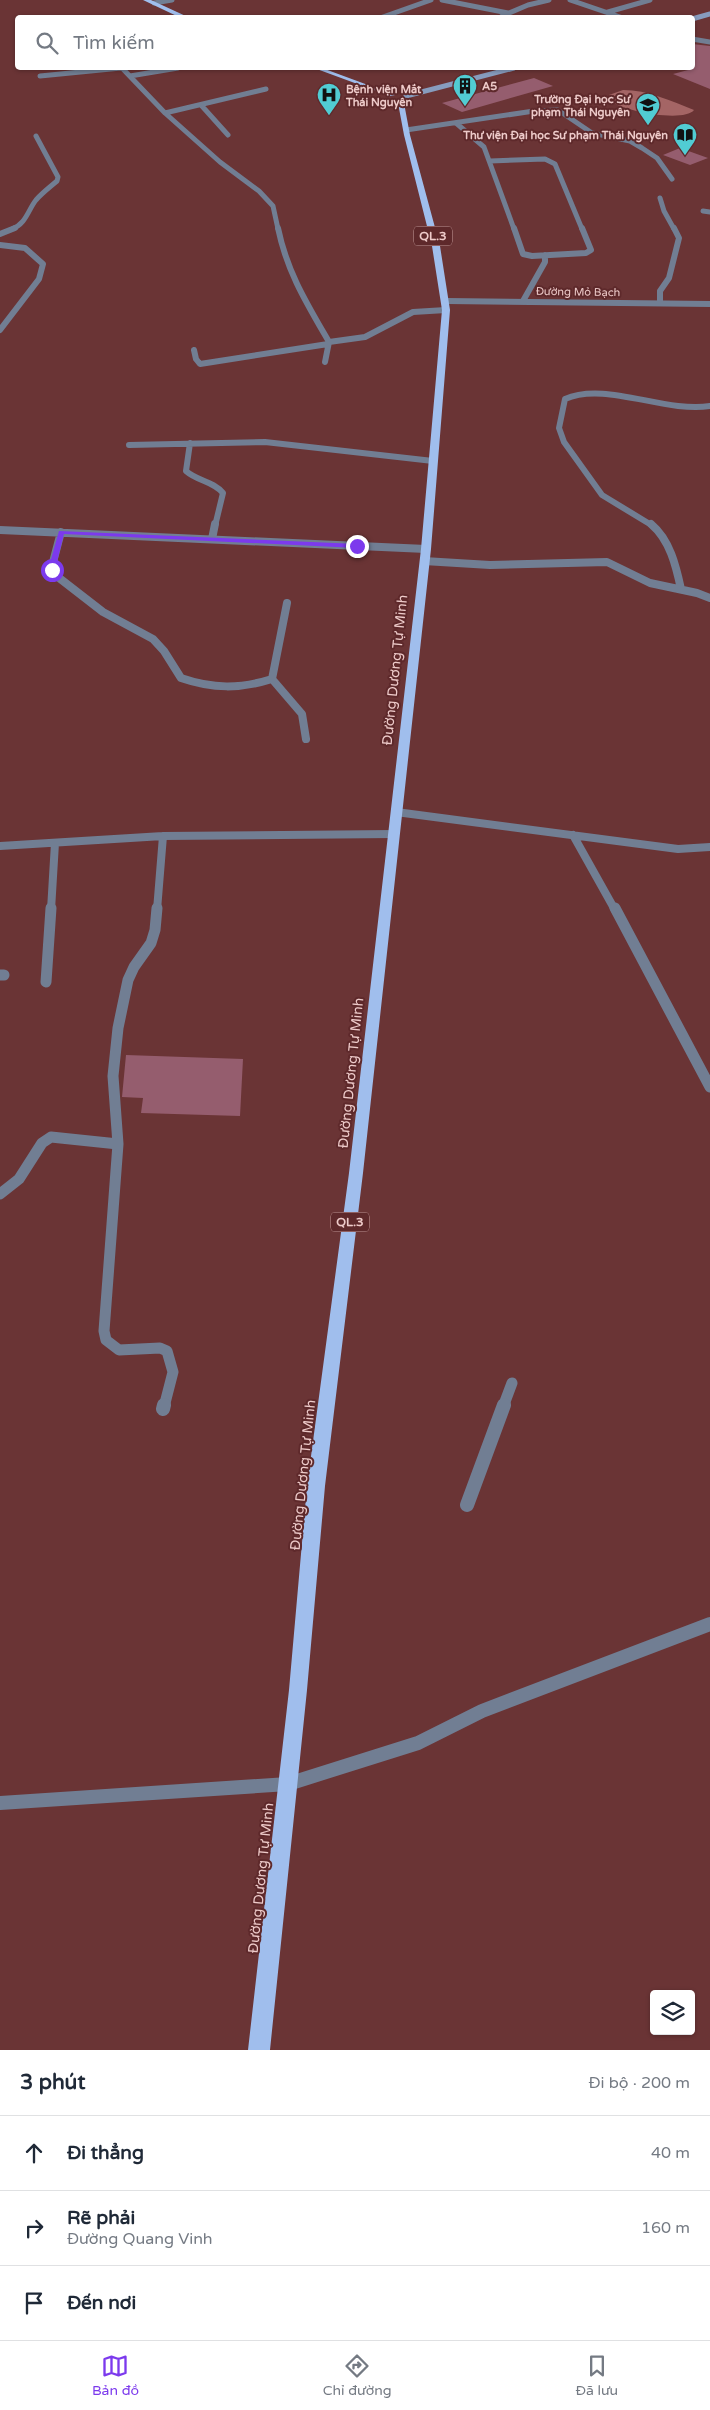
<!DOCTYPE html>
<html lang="vi">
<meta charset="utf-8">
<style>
body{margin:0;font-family:"Varela Round",sans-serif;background:#f6f6f7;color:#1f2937}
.controls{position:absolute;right:15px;bottom:15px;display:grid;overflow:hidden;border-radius:5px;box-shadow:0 1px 4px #0004}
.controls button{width:45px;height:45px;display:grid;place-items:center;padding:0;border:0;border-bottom:1px solid #e0e1e3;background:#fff;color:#1f2937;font:25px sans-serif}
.stop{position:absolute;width:15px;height:15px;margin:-11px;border:4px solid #7c3aed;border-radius:50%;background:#fff}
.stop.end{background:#7c3aed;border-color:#fff;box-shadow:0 1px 5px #0008}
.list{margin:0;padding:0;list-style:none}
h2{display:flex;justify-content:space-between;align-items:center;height:65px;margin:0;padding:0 20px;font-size:21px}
h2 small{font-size:16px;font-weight:400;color:#747a83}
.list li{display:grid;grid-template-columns:32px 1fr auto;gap:15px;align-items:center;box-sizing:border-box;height:75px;padding:0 20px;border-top:1px solid #e0e1e3}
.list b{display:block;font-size:19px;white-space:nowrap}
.list p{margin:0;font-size:16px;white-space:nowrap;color:#747a83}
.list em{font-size:16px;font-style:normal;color:#747a83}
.icon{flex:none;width:28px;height:28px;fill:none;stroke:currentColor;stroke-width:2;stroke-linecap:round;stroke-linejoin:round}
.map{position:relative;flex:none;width:710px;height:2050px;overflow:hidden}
.search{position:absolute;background:#fff;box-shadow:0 1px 4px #0004;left:15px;right:15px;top:15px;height:55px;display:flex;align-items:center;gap:12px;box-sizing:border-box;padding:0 18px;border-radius:5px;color:#747a83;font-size:19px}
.sheet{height:290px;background:#fff}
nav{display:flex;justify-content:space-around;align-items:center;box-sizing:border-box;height:70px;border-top:1px solid #e0e1e3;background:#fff;font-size:14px;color:#747a83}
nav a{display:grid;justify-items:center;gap:2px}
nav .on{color:#7c3aed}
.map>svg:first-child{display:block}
</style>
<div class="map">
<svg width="710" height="2050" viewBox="0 0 710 2050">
<rect width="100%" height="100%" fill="#6a3435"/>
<path fill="#a46565" d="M623,90C648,90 671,101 694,110C684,123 622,111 611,101L609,95Z"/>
<path fill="#955d6e" d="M692,44L710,46V89L673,74L692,69Z
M534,78L553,86L462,112L442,103Z
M680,148L708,158L690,165L663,155Z
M126,1055L243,1059L240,1116L141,1113L143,1098L122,1097Z"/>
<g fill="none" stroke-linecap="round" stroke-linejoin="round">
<path stroke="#717e93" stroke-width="5" d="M442,0L508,13
M570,0L623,18
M154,3L172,0
M608,12L650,0
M502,16L528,5L549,0
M380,18L431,0
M692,39L710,42
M122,68L165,113L220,162L259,191L273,206L278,229
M40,76L121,68
M130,76L178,68
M201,105L228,135
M165,113L266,89
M456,123L484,147L514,229
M406,130L534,111L558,110L592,133L630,141L642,148L657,158L672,179
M490,161L545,159L555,164L582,229
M660,198L664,211L674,229
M703,211L710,212
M12,229C26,224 28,210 36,200C42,193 50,187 57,181L58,177L36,136"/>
<path stroke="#717e93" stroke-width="6" d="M278,228C287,272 307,304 329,342L325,362
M514,228L523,254L532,256L586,253L591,250L582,228
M0,234L15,228
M0,245L25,248L43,264L39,279L0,330
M523,301L545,262V255
M660,303V291L669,278L679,238L674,228
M329,342L365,337L413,312L446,310
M194,350L196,359L200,364L328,344
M190,443L186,471C197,481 213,481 223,493L215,526
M129,445L265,442L433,461
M653,526L602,495L564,442L559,428L565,399C605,381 664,413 710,406"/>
<path stroke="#717e93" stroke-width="8" d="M651,524C670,540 676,566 681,589
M0,530L426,549
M61,532L52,566L54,574L103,612L153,639L164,651L181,678C213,689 240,689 272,679
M212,539L215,524
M424,561L490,565L607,562L650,583L697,593L710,598
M287,603L272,679L302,714L306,739
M396,812L678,849L710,847
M573,835L615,910
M0,846L163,836L394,834
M51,910L55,843
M157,910L163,836"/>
<path stroke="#717e93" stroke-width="11" d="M157,908L155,930L151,943L134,967L128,980L118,1028L113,1076L118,1144L104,1331L106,1340L119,1350L160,1348L167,1351L173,1372L164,1407
M615,908L710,1087
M0,975H4
M46,982L51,908
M0,1194L19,1179L42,1143L51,1137L118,1144
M503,1407L512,1383"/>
<path stroke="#717e93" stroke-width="14" d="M163,1409L164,1405
M467,1505L504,1405
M0,1803L288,1784L418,1743L482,1711L710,1624"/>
<path stroke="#717e93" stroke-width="6" d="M447,301L710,304"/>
<path stroke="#879cbe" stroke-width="5" d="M692,19L710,14
M406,96L514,68"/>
<path fill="#a0beed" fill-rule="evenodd" d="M143,0H151L190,18H181Z
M314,68H322L395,95L390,96Z
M401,101L404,103L410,135L440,246L450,310L431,549L363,1173L325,1486L307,1690L270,2050H248L289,1690L307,1486L349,1173L421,549L442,310L432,246L404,135L398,103Z"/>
</g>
<path fill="#7c3aed" d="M59,531L357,544L360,546L357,548L64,534L55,570L52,572L48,570Z"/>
<defs>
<symbol id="building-pin" viewBox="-11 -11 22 30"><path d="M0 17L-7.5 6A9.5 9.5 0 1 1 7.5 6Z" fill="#51ccd3" stroke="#5e292b"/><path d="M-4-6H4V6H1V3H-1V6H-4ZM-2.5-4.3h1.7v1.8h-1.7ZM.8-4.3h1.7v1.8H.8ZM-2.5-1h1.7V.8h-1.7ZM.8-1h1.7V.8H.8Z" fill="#111"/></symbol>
<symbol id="hospital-pin" viewBox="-11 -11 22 30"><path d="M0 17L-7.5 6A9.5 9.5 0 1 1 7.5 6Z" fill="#51ccd3" stroke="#5e292b"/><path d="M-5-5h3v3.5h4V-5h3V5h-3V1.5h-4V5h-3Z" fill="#111"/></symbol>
<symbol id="university-pin" viewBox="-11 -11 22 30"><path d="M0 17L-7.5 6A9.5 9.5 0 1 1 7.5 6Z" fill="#51ccd3" stroke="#5e292b"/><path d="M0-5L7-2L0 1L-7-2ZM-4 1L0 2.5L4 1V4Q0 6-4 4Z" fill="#111"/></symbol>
<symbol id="library-pin" viewBox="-11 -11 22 30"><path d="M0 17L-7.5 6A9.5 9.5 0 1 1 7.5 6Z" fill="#51ccd3" stroke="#5e292b"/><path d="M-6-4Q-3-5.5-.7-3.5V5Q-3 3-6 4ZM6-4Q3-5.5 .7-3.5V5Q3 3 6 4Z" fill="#111"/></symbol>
</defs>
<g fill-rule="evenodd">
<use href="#building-pin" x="451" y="72" width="28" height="38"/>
<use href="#hospital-pin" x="315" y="81" width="28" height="38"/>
<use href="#university-pin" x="634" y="91" width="28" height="38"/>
<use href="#library-pin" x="671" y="121" width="28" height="38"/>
</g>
<g text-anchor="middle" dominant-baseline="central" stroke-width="4" stroke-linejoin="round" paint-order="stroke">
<g font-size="11" font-weight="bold" fill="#eecbca" stroke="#5e292b" text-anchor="start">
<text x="482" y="86">A5</text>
<text x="346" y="89">Bệnh viện Mắt<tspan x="346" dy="13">Thái Nguyên</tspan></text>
<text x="630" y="99" text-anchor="end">Trường Đại học Sư<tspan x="630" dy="13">phạm Thái Nguyên</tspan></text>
<text x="668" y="135" text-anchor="end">Thư viện Đại học Sư phạm Thái Nguyên</text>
</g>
<g font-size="11" fill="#eecbca" stroke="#5e292b">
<text transform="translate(578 292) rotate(1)">Đường Mỏ Bạch</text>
</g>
<g fill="#5e292b" stroke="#c39a9a" stroke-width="1">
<rect x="414" y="226.5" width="38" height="19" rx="4"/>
<rect x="331" y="1212.5" width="38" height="19" rx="4"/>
</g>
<g font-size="12" font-weight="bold" fill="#eecbca">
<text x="433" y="236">QL.3</text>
<text x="350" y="1222">QL.3</text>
</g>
<g font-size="14" fill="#eecbca" stroke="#5e292b">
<text transform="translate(395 670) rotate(-84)">Đường Dương Tự Minh</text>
<text transform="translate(351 1073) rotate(-84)">Đường Dương Tự Minh</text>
<text transform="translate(303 1475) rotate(-84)">Đường Dương Tự Minh</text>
<text transform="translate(261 1878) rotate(-84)">Đường Dương Tự Minh</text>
</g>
</g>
</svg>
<div class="controls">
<button><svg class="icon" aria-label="layers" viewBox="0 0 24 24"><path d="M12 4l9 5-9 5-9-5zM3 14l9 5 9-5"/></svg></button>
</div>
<div class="stop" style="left:52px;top:570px"></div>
<div class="stop end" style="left:357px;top:546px"></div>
<div class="search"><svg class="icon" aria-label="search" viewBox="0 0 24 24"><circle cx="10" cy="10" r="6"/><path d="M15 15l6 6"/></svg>Tìm kiếm</div>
</div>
<section class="sheet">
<h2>3 phút<small>Đi bộ · 200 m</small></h2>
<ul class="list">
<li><svg class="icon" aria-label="ahead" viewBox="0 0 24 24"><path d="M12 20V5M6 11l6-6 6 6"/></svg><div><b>Đi thẳng</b></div><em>40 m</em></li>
<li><svg class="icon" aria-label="right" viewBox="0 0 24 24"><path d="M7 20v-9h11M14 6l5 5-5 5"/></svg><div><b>Rẽ phải</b><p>Đường Quang Vinh</p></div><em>160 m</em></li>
<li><svg class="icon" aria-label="arrive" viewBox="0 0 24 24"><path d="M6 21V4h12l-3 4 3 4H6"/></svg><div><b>Đến nơi</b></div></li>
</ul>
</section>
<nav>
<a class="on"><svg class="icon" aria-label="map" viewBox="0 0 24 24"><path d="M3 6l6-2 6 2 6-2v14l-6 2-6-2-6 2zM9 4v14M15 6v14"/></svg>Bản đồ</a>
<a><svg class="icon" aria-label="directions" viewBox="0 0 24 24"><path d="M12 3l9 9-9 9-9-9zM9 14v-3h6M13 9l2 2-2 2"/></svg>Chỉ đường</a>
<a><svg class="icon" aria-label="saved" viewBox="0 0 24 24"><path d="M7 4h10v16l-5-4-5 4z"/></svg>Đã lưu</a>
</nav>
